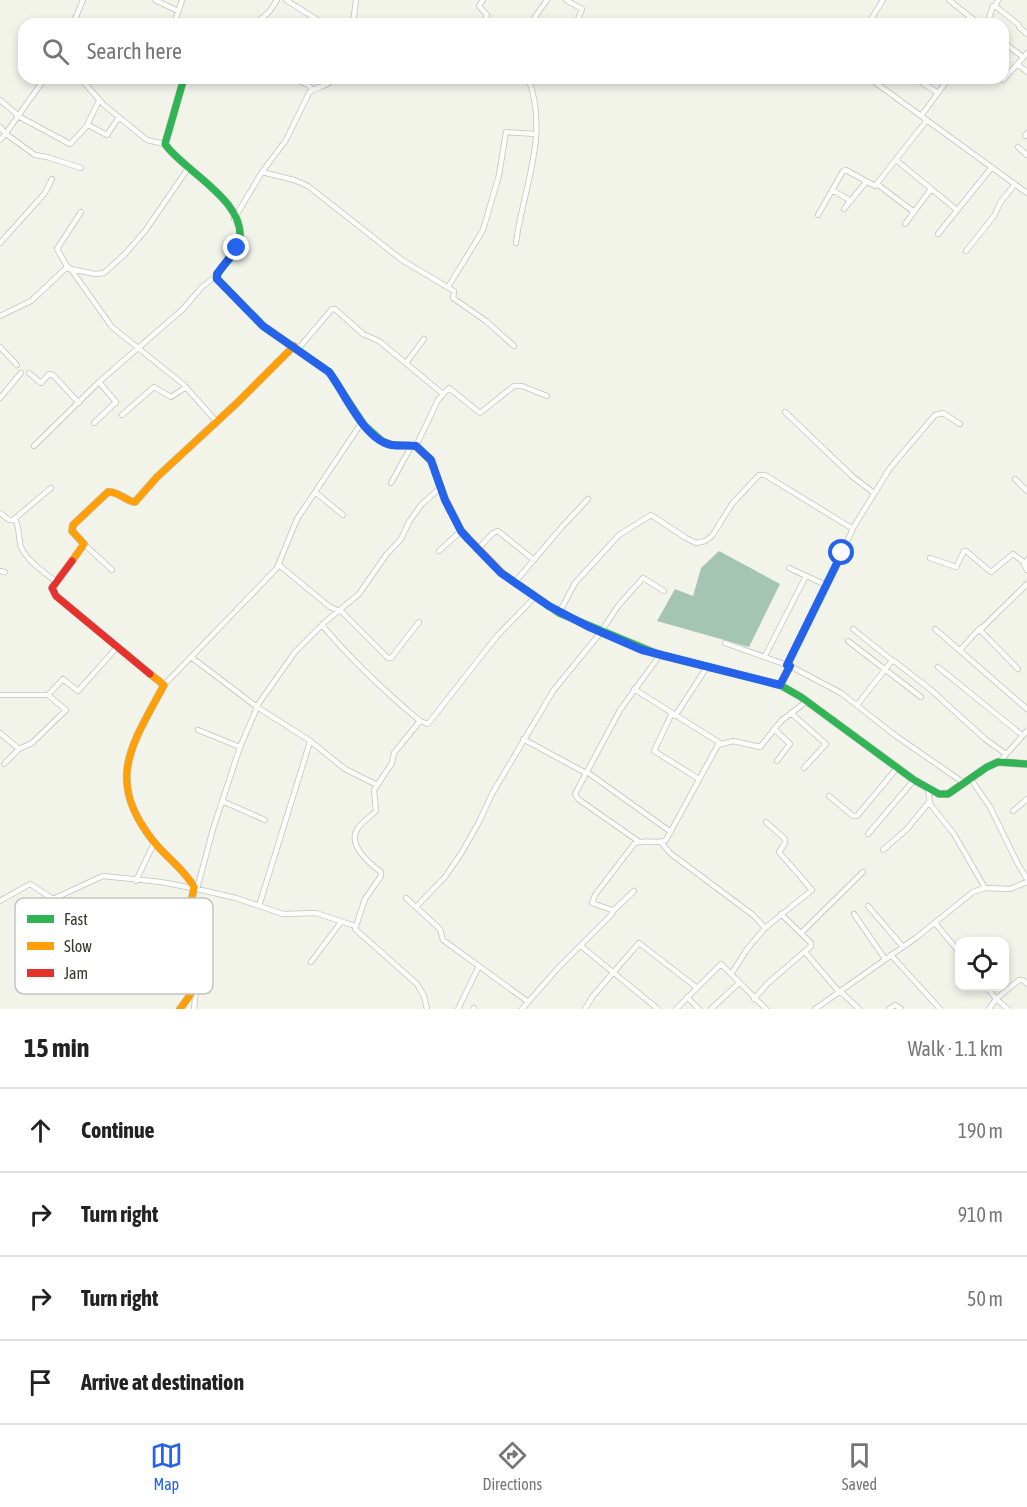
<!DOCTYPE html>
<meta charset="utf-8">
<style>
body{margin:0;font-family:"Asap Condensed",sans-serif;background:#f6f6f6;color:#222}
.controls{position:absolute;right:18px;bottom:18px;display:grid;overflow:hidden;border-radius:12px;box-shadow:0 3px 9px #0003}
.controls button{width:54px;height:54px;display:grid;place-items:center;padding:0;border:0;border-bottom:2px solid #e0e0e0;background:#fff;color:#222;font:30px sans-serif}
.stop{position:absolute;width:18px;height:18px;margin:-14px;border:4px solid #2563eb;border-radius:50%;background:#fff}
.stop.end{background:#2563eb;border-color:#fff;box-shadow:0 2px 6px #0008}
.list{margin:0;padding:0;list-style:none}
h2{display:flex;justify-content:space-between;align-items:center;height:78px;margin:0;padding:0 24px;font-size:26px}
h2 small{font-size:20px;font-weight:400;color:#767676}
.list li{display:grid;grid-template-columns:39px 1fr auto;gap:18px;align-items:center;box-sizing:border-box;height:84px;padding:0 24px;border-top:2px solid #e0e0e0}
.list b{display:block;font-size:22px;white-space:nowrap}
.list em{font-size:20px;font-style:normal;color:#767676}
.icon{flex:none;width:33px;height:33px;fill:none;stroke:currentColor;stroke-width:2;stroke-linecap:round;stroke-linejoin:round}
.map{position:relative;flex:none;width:1027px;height:1009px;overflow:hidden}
.search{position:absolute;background:#fff;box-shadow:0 3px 9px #0003;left:18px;right:18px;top:18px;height:66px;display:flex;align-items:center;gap:15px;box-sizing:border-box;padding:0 21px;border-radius:18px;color:#767676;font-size:22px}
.sheet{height:414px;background:#fff}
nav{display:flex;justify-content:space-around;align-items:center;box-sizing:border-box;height:84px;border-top:2px solid #e0e0e0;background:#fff;font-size:16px;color:#767676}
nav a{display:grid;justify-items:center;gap:3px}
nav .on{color:#2563eb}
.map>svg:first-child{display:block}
</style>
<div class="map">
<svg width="1027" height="1009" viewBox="0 0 1027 1009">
<rect width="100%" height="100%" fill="#f2f4ea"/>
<path fill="#a4c5b2" d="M719,551L780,584L749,647L657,621L675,589L693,596L701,568Z"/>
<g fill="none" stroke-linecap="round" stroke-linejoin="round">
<defs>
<path id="street" d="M155,0L178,11
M286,0L324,24
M483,0L479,6L487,15L484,24
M566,0L582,9L576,24
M949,0L979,24
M998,0L995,6L1019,25V27L1027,34
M73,24L83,0
M174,24L182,0
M255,24L269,12L277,0
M353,24L356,0
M530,24L547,0
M868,24L883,0
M987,24L993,6
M1003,42L1023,57
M1017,64L1027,72
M80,78L104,105L147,140L165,144
M293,78L308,85L312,89
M869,78L1027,193
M915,78L938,93
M769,79L770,78
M1003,80L1027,53
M0,100L19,116
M18,116L70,144L86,127L99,101
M921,116L949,78
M88,125L107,135L119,117
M0,127L6,134L0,140
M6,133L45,78
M6,134L35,155L47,157L81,168
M1025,136L1027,133
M1018,147L1027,155
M896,160L957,210
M262,172L294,180L308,186L402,260L454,291L453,298L486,321L514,346
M877,184L914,212
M832,190L851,201
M844,209L866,182
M818,215L843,171L846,170L875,186L927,120
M234,219L262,172L286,140L309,93C316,85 326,89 334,78
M905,224L931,189
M938,234L992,167
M0,243L45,193L52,179
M516,243C523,188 550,134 528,78
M966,251L994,216L1000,203L1015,184
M68,268L57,249L81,212
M70,268L112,327L183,384L216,421
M448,287L483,230L499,175L506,132L536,134
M0,316L31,301L66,268L95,274L104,273L126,253L145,231L189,167
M0,347L17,365
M298,349L332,309H335L363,334L379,341L443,394
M406,363L424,339
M29,373L41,383L49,374L53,375L79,403
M0,398L21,373
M785,412L853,477L874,493
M122,415L154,387L171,397L186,387
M94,423L116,402L99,382
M34,446L99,382L183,309L202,287L216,276
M416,446L438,400L449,388L480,413L514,386H522L547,396
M1015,479L1027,491
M391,483L412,445
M315,492L343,515
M0,513L9,520H13L51,488
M15,519C20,528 18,537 21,547C26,560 44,572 55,581
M853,528L890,468L935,415L943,413L960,424
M84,544L112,570
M477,550L493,533L498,531L534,560
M439,551L461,531
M930,558L956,567L964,551H966L991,572L1013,554L1025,563
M1027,560L1024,564L1027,570
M279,565L330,607L342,612L388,658H391L419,622
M789,568L826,585
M0,571L5,572
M515,582L560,529L588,499
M559,613L575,583L619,535L651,515L686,538L696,543L705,541L712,536L732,504L759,475H765L853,529L787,665
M322,625C353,662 383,690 420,721L428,724L497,636L535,597
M853,629L893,661
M935,629L1027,709
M848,641L921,697
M725,643L790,666L841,693L896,736L964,783
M960,650L980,628
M765,656L806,576
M191,657L257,707L309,740V745L259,906
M938,667L1022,735
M1018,669L980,630L1027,584
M164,685L277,568L297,519L362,422
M780,685L790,666
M634,689L720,743
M0,695H48L63,679L78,691L118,646
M857,705L891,662L894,661L930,689L985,739L1006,754
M672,713L654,751L699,779
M791,713L826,744L804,768
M675,716L707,667
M420,721L394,753L392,763L374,790L376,811C370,817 362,822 358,828C346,844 370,864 381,872V876L365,899L355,929L417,984L424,996L427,1009
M774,729L790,744L777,761
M198,730L240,747
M0,733L19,749
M523,739L586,773
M309,740L345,769L377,785
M1000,761L1027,731
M4,764L19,749L32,743L66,710L48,695
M587,772L671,832
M970,778L990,807L1018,864L1027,879
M928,789L930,804L954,834L985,888
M829,796L853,816H857L897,768
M222,801L265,820
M1013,811L1027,799
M868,834L914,780
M638,841L578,799L575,794L620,710L660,655
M661,842L670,853L753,915L765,928
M883,850L907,829L929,802
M136,881L154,843
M197,889L213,829L240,747L259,703L295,652L325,622L359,594L386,555L401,539L409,522L421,505L441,487
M406,898L440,929L443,940L527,1001
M0,901L30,884L53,899L103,876L161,882L197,889L236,898L283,914L316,913L355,926
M868,906L903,947
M416,907L445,877L462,852L479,822L492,794L553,691L601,632L618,606L643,578L664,591
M613,911L634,891
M854,914L885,959
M935,923L960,953
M801,933L863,872
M581,946L658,1009
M805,952L840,993
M891,955L940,1009
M311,962L341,922
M731,974L748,948L765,928L812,890L779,852L785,843V839L766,822
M986,986L996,999L989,1009
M841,992L859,1009
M687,997L699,1009
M754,999L767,984L811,946V943L781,914
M194,1009L196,989
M458,1009L479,966
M473,1009L474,1008
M522,1009L558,968L612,914V910L592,903L595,895L634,844C644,838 656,845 666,840L718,745L733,741L760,747L781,721L807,701
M585,1009L592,997L639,943L696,987
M676,1009L721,964L766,1009
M711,1009L739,983
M815,1009L917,937L973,892L985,888L1010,889L1027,882
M889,1009L895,1005L901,1009
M1008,1009L996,999L1019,980H1023L1027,984"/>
<path id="fast" d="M184,78L165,144C183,171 250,202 239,244C235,258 220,265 216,278L263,326L329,372L364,425L382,441L391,445
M503,574L559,613L660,655L780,685L801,697L914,780L939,794H948L987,767L998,762L1027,764"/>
<path id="slow" d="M391,445L416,446L431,461L445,499L461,531L503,574
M72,561L84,544L72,531L73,525L108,492C119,491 125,501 135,502L157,477L237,403L294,346
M150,674L164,685C132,745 104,780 154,842C167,858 184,869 194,887L183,950L196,979V987L180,1009"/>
<path id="jam" d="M72,561L52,588L56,596L150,674"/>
</defs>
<use href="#street" stroke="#c2c3bc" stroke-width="6"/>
<use href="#fast" stroke="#c2c3bc" stroke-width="8"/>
<use href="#slow" stroke="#c2c3bc" stroke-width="8"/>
<use href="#jam" stroke="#c2c3bc" stroke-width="8"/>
<use href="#street" stroke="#fdfdfc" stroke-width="4.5"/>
<use href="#fast" stroke="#30b455" stroke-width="7"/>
<use href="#slow" stroke="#ff9f0a" stroke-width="7"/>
<use href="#jam" stroke="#e5322d" stroke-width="7"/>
</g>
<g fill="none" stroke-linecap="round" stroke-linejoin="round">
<path stroke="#2563eb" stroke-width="8" d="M237,248L217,274V279L263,326L329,372C344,391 364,441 392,445C400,446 408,445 416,446L431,460L445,500L461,531L468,539L501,573L549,606L587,626L642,650L780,685L790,666L787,665L842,553"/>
</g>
<rect x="15" y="898" width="198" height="96" rx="9" fill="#fff" stroke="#c3c3c1" stroke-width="1.5"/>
<rect x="27" y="915" width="27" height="8" fill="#30b455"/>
<rect x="27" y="942" width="27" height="8" fill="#ff9f0a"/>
<rect x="27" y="969" width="27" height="8" fill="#e5322d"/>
<g font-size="16" fill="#363730">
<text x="64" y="925">Fast</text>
<text x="64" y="952">Slow</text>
<text x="64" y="979">Jam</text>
</g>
</svg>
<div class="controls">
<button><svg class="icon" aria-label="locate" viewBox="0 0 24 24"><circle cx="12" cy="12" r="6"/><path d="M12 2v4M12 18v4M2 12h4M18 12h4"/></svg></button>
</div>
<div class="stop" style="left:842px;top:553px"></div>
<div class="stop end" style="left:237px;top:248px"></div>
<div class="search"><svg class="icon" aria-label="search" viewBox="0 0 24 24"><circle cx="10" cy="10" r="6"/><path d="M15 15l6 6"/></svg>Search here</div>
</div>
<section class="sheet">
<h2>15 min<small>Walk · 1.1 km</small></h2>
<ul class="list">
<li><svg class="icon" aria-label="ahead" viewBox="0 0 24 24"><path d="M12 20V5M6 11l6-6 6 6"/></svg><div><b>Continue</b></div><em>190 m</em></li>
<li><svg class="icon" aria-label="right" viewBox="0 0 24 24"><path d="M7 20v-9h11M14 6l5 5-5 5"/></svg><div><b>Turn right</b></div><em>910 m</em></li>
<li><svg class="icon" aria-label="right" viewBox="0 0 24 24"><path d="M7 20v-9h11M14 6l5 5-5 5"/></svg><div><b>Turn right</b></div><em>50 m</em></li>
<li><svg class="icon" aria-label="arrive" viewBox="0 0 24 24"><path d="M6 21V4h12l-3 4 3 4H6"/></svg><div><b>Arrive at destination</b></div></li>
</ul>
</section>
<nav>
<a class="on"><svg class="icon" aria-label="map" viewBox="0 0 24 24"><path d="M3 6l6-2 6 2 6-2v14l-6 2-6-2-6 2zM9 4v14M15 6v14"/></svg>Map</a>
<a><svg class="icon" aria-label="directions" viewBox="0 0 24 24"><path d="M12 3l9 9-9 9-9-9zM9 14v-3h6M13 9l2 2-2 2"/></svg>Directions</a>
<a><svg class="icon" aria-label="saved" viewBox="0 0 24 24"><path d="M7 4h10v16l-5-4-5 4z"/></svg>Saved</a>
</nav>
